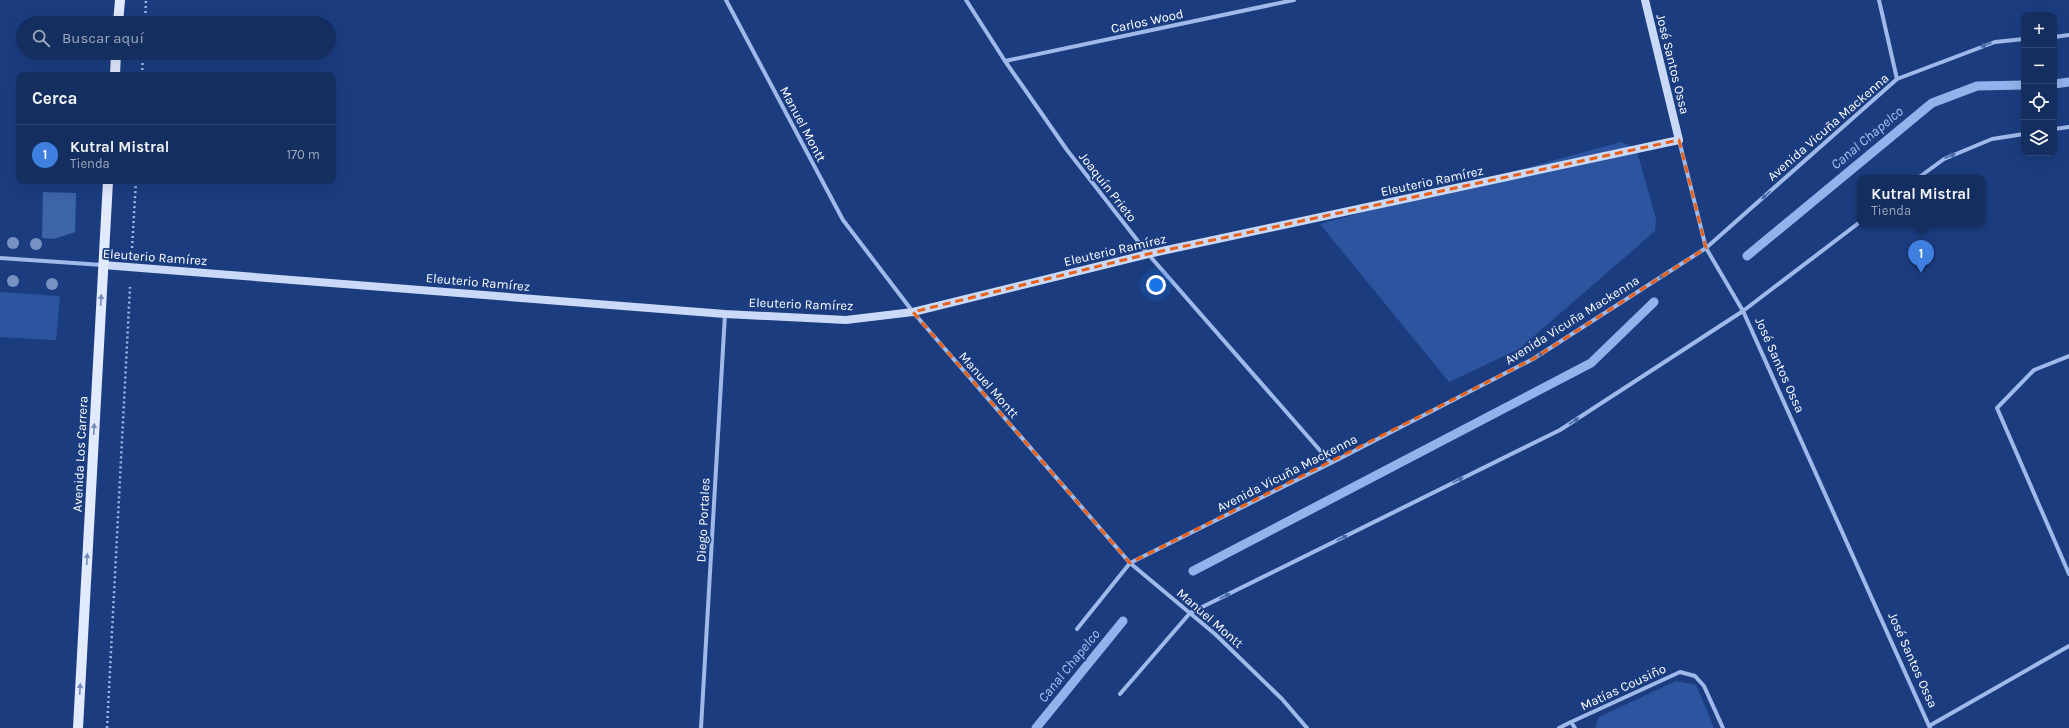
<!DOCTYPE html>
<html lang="es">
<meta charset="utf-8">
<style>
body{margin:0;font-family:Karla,sans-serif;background:#1d3666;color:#f1f3f6}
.controls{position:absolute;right:12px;top:12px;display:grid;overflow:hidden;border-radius:8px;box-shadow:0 4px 16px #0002}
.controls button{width:36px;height:36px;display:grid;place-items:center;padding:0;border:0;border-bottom:1px solid #334a75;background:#142e60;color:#f1f3f6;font:20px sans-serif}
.you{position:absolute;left:1156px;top:285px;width:14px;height:14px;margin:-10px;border:3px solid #fff;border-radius:50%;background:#1a73e8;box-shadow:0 0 0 6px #1a73e833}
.badge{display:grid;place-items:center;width:26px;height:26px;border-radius:50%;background:#fcdc5a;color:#fff;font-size:13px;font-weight:700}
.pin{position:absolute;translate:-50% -33px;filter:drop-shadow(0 1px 2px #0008)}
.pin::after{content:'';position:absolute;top:21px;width:14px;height:12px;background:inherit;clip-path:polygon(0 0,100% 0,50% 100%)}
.popup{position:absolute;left:1857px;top:175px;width:128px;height:52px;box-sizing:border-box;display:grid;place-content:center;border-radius:8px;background:#142e60;filter:drop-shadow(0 1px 3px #0005);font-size:13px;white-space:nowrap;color:#9da8bd}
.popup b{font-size:15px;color:#f1f3f6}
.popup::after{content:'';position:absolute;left:50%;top:100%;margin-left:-8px;border:8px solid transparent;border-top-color:#142e60}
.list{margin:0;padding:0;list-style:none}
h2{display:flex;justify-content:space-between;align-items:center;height:52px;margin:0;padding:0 16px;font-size:17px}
h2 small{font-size:13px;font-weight:400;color:#9da8bd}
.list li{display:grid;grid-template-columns:26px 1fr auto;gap:12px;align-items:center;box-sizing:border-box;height:60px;padding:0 16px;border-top:1px solid #334a75}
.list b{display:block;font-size:15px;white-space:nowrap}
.list p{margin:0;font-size:13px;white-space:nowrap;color:#9da8bd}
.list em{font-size:13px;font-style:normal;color:#9da8bd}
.icon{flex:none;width:22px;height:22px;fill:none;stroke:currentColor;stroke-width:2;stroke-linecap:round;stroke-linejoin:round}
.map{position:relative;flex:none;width:2069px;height:728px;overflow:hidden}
.search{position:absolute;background:#142e60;box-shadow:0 4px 16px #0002;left:16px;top:16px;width:320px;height:44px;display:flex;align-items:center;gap:10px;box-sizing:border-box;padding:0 14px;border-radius:22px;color:#9da8bd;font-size:15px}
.panel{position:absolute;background:#142e60;box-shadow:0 4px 16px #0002;left:16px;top:72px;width:320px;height:112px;border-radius:8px}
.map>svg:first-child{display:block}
</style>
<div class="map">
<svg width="2069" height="728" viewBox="0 0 2069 728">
<rect width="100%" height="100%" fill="#1b3d80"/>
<path fill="#2d559f" d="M1621,142L1636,148L1656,219L1655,231L1519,349L1449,382L1320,224Z
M0,292L60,296L56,340L0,337Z
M1676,681L1696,685L1714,728H1595L1599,717Z"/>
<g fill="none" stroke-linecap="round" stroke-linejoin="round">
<path stroke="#91b3ec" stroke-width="9" d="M2054,84L2069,82
M1747,256L1932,103L1977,86L2024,85
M1193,571L1591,363L1654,302
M1036,728L1123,621"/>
</g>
<path fill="#3e64a9" d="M43,192L76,193L75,232L54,239L42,238Z"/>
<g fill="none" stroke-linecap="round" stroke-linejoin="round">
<path stroke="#9eb9ea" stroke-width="2.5" stroke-dasharray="2 3" stroke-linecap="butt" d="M145,23L146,0
M142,75L143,53
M132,248L136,181
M107,728L130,287"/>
<path stroke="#9eb9ea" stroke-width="4" d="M726,0L843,220L913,312L1130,563L1215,634L1282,699L1307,728
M966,0L1005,61L1067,150L1148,254L1331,463
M1879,0L1897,79
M2054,37L2069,35
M1005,61L1294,0
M2054,129L2069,127
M1679,140L1706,248L1743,311L1930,728
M1918,178L1944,159L1992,139L2024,134
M0,258L103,265
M2069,356L2034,370L1997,408L2069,574
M1077,629L1130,563L1331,463L1533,359L1706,248L1897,79L1995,42L2024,39
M1120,694L1190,613L1560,430L1743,311L1860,222
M1929,726L2069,646
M701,728L725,314
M1559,728L1571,722
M1575,728L1571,722L1680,672L1695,676L1704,686L1723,728"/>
<path stroke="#c9d9f7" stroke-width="8" d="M103,265L725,314L846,320L913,312L1148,254L1679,140L1645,0"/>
<path stroke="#e2eafe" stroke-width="10" d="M118,23L120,0
M115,75L116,53
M78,728L108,181"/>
</g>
<g fill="#7791c2">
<circle cx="13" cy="243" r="6"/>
<circle cx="36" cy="244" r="6"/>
<circle cx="13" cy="281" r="6"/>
<circle cx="52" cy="284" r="6"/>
</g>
<defs><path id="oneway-solid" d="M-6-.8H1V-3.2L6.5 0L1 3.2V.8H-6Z"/></defs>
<g fill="#4968a5">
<use href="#oneway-solid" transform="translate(1986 45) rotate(159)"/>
<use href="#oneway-solid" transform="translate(1950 156) rotate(-22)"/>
<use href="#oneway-solid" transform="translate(1766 195) rotate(139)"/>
<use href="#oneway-solid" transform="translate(1664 275) rotate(147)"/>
<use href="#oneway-solid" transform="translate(1543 353) rotate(147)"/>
<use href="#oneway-solid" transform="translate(1574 421) rotate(-33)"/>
<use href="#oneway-solid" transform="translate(1458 480) rotate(-26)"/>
<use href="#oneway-solid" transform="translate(1342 538) rotate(-26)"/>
<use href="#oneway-solid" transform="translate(1225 596) rotate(-26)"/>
</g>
<g fill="#758bb9">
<use href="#oneway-solid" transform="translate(101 300) rotate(-87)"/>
<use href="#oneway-solid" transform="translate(94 429) rotate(-87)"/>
<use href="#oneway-solid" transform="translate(87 559) rotate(-87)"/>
<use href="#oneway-solid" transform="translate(80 689) rotate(-87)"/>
</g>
<path fill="none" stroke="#e96118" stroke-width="3" stroke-dasharray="8 5" stroke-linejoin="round" d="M1679,140L1706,248L1533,359L1130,563L913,312L1148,254Z"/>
<g text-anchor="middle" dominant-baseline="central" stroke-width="3.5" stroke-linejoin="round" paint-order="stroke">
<g font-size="13" fill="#fff" stroke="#1b3d80">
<text transform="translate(1147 21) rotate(-12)">Carlos Wood</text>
<text transform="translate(1673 64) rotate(76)">José Santos Ossa</text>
<text transform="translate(803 124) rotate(62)">Manuel Montt</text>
<text transform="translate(1828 127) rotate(-41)">Avenida Vicuña Mackenna</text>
<text transform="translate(1432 181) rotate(-12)">Eleuterio Ramírez</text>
<text transform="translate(1108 187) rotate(52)">Joaquín Prieto</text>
<text transform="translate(1115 250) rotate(-13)">Eleuterio Ramírez</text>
<text transform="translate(155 257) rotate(4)">Eleuterio Ramírez</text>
<text transform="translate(478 282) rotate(5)">Eleuterio Ramírez</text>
<text transform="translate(801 304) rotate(2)">Eleuterio Ramírez</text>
<text transform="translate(1572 320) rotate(-32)">Avenida Vicuña Mackenna</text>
<text transform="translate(1780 365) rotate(66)">José Santos Ossa</text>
<text transform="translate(989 385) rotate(49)">Manuel Montt</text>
<text transform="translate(80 454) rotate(-87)">Avenida Los Carrera</text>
<text transform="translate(1287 473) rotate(-27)">Avenida Vicuña Mackenna</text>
<text transform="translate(703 520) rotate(-87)">Diego Portales</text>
<text transform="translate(1210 618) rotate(41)">Manuel Montt</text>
<text transform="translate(1913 660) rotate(66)">José Santos Ossa</text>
<text transform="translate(1623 687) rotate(-25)">Matías Cousiño</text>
</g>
<g font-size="14" font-style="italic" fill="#a9c3f2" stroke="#1b3d80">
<text transform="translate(1867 138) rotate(-40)">Canal Chapelco</text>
<text transform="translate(1069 666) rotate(-51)">Canal Chapelco</text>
</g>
</g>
</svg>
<div class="controls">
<button>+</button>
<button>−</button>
<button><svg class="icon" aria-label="locate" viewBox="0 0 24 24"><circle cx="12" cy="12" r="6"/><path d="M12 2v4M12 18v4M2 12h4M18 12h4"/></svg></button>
<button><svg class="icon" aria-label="layers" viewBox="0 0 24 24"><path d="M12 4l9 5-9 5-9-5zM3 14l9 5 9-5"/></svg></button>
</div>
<div class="you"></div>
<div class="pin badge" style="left:1921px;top:273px;background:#3f7fe0">1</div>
<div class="popup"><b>Kutral Mistral</b>Tienda</div>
<div class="search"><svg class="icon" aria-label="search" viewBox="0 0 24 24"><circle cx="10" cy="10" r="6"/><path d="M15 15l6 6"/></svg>Buscar aquí</div>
<section class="panel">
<h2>Cerca<small></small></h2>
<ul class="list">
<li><span class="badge" style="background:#3f7fe0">1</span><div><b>Kutral Mistral</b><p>Tienda</p></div><em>170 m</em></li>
</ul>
</section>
</div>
